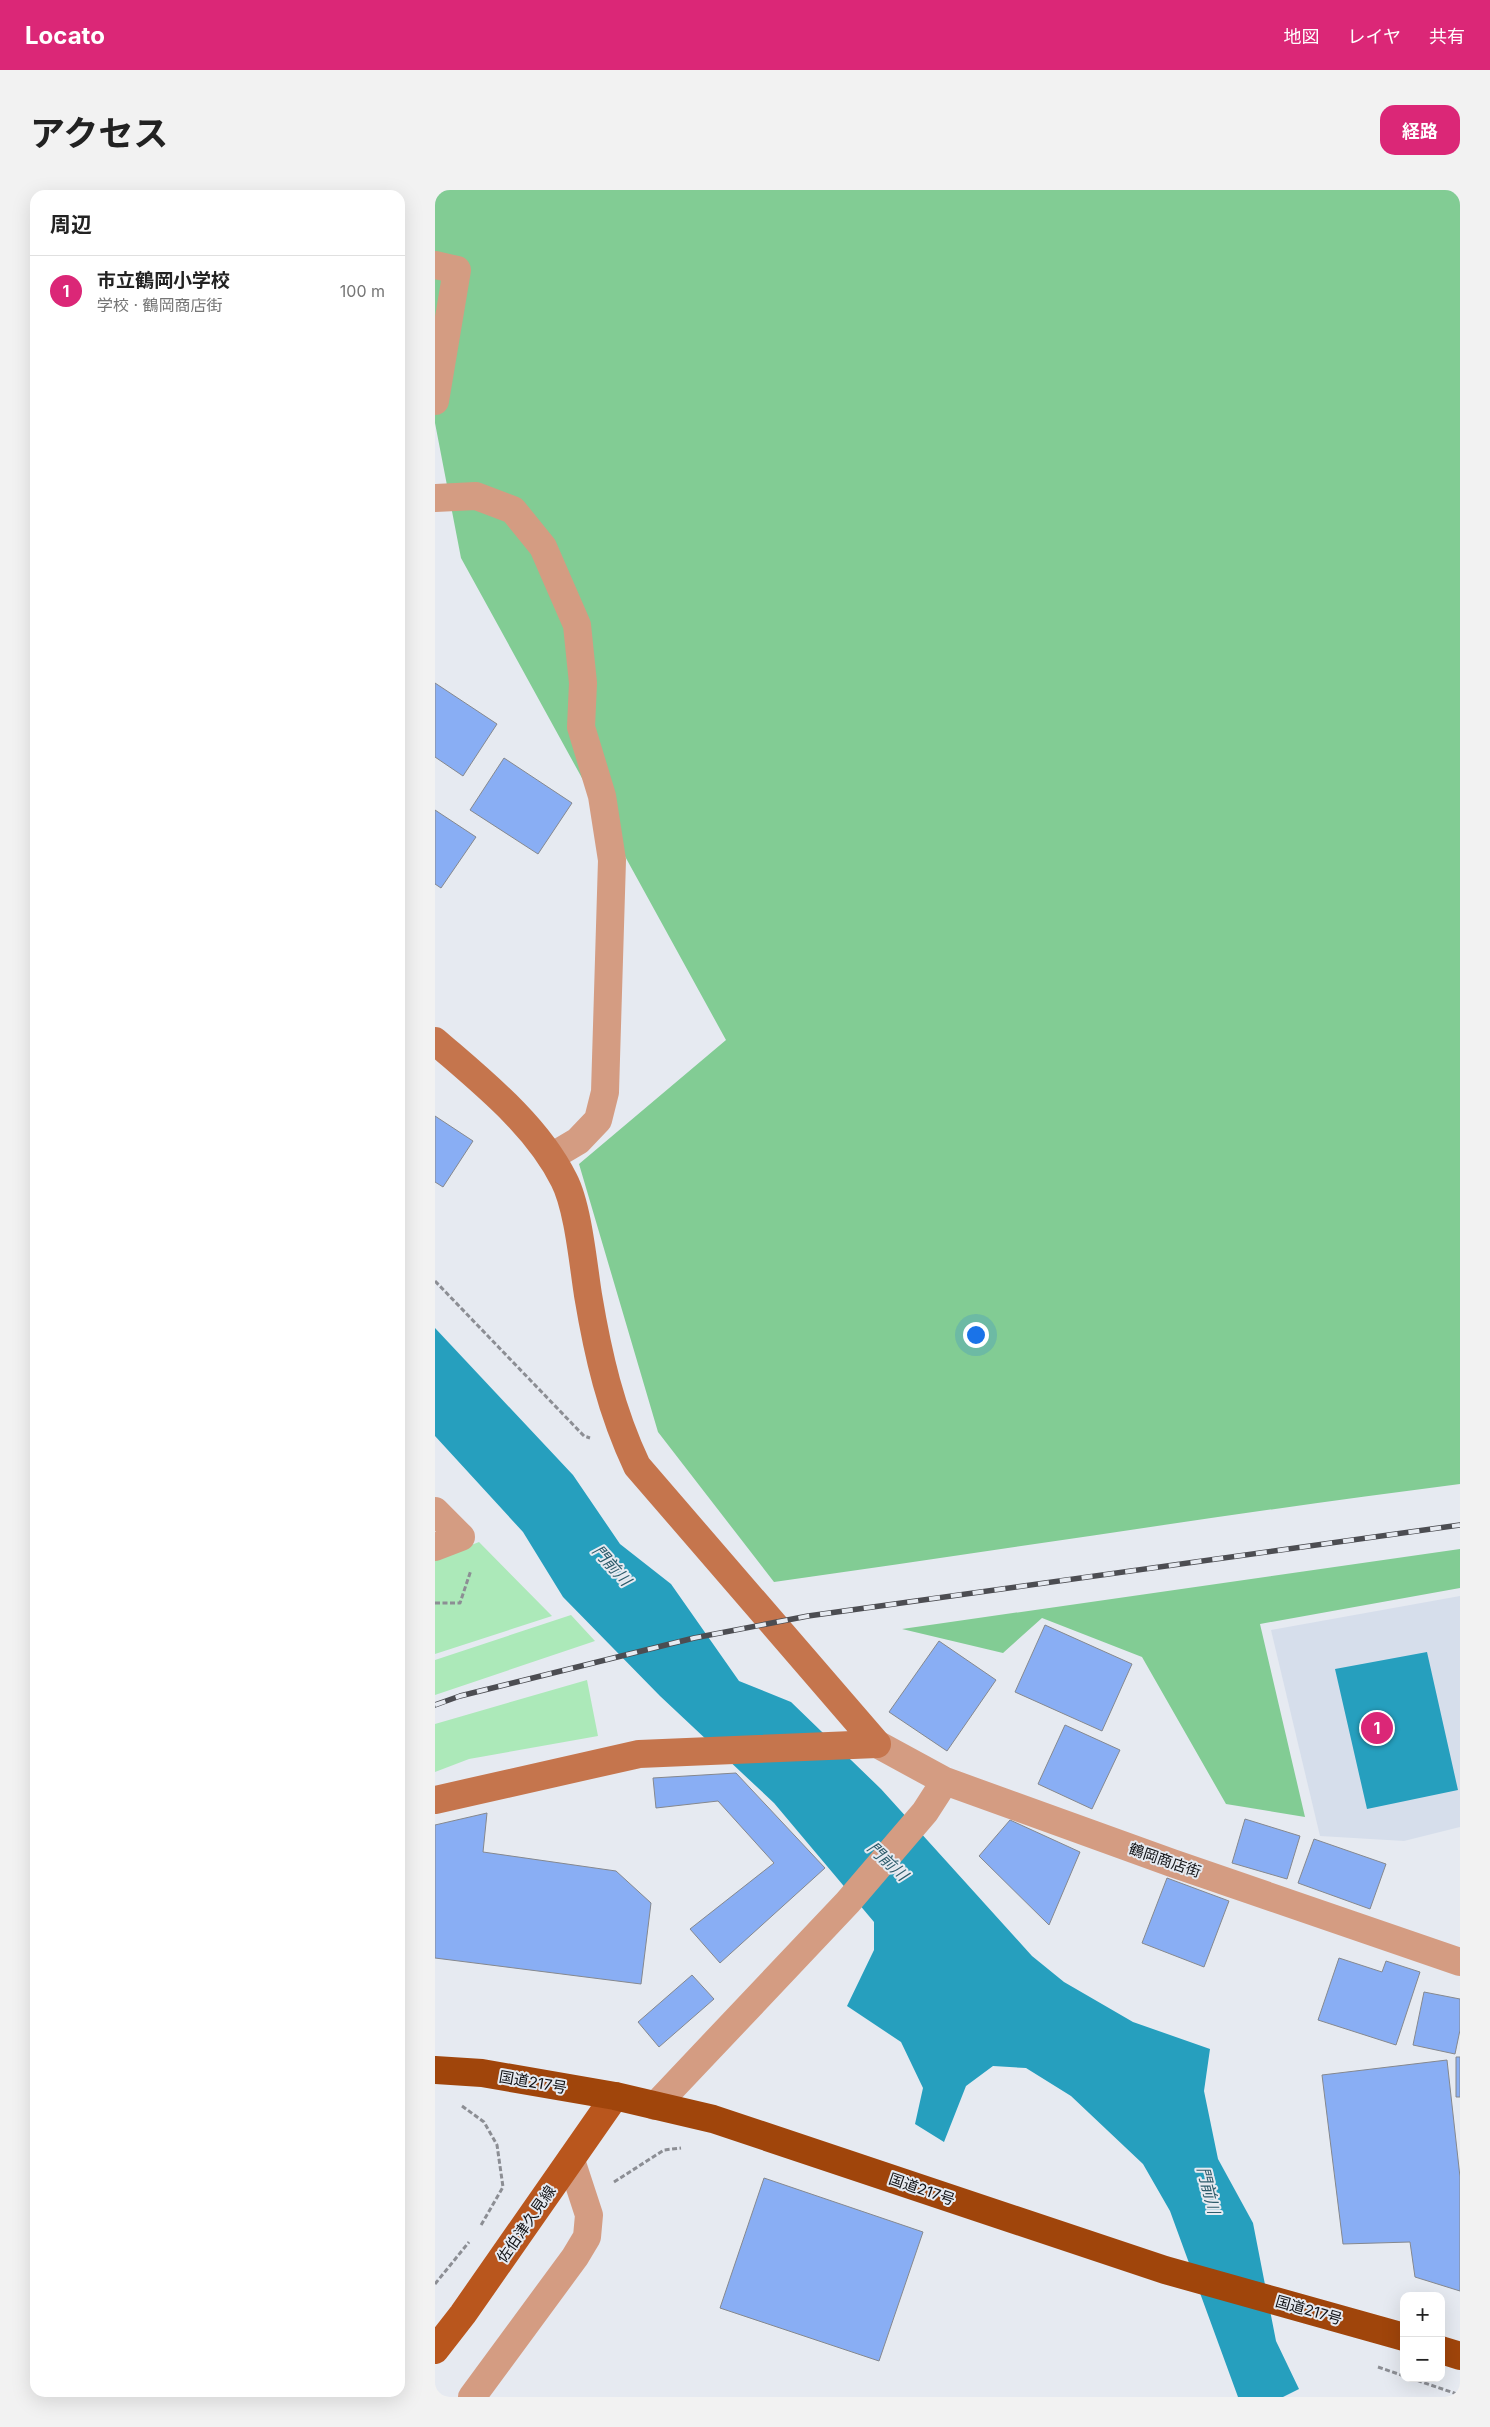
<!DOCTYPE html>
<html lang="ja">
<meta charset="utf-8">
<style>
body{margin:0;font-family:Inter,"Noto Sans JP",sans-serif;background:#f2f2f2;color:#222}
.controls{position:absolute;right:15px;bottom:15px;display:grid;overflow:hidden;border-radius:10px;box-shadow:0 5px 20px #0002}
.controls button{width:45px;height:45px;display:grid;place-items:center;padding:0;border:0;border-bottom:1px solid #e0e0e0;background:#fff;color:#222;font:25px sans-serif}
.you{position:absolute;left:540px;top:1144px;width:18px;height:18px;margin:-12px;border:4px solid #fff;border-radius:50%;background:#1a73e8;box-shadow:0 0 0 8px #1a73e833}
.badge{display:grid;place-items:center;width:32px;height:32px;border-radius:50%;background:#db2777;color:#fff;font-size:16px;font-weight:700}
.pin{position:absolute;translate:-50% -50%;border:2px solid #fff;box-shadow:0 1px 5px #0006}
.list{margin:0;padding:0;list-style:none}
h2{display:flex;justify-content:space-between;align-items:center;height:65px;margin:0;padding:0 20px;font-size:21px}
h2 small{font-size:16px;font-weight:400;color:#767676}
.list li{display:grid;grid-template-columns:32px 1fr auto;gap:15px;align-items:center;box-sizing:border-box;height:70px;padding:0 20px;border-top:1px solid #e0e0e0}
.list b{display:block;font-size:19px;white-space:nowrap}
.list p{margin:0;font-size:16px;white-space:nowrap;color:#767676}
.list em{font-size:16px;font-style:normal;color:#767676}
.map{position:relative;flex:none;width:1025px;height:2207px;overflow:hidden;border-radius:15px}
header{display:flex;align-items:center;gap:30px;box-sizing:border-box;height:70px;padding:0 25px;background:#db2777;color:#fff}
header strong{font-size:24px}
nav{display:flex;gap:28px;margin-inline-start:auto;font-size:18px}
.intro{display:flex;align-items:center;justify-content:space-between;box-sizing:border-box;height:120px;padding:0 30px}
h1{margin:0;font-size:35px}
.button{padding:12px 22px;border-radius:15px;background:#db2777;color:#fff;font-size:18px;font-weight:700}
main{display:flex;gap:30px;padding:0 30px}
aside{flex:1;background:#fff;border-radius:15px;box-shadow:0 5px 20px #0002}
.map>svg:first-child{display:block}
</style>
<header>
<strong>Locato</strong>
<nav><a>地図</a><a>レイヤ</a><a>共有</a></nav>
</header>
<div class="intro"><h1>アクセス</h1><a class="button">経路</a></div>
<main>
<aside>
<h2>周辺<small></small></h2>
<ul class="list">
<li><span class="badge">1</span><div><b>市立鶴岡小学校</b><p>学校 · 鶴岡商店街</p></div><em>100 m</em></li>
</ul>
</aside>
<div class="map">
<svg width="1025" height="2207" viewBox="0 0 1025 2207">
<rect width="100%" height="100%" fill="#e6eaf1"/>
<path fill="#d6deeb" d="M1025,1406V1637L969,1651L885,1646L836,1440Z"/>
<path fill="#ace9b9" d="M44,1352L117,1426L0,1464V1369Z
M136,1425L160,1451L0,1505V1470Z
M152,1490L163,1546L34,1569L0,1582V1534Z"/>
<path fill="#82cc94" d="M0,0H1025V1294C796,1323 568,1360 339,1392L223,1242L144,974L291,850L26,368L0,233Z
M1025,1359V1398L825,1434L870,1627L791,1614L707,1467L607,1428L568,1463L467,1439Z"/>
<path fill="#269fbe" d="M0,1138L138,1285L185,1354L236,1394L304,1491L356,1512L446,1599L597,1766L629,1792L698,1832L775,1859L769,1901L783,1969L818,2033L841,2151L864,2199L848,2207H803L735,2021L708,1974L636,1906L591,1878L558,1876L531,1896L509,1952L480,1934L488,1898L466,1852L412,1816L439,1760V1732L339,1613L225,1506L128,1407L88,1342L0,1246Z
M992,1462L1023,1600L932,1619L900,1479Z"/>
<path fill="#89aef4" stroke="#85888e" d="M0,493L62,534L28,586L0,567Z
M69,568L137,613L103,664L35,620Z
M0,620L41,647L6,698L0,694Z
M0,926L38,951L8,997L0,992Z
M610,1435L697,1474L667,1541L580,1502Z
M504,1451L561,1490L512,1561L454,1522Z
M630,1535L685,1560L657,1619L603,1594Z
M301,1583L390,1678L285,1773L255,1739L339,1673L283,1611L221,1618L218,1588Z
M52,1623L48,1662L181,1681L216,1713L206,1794L0,1768V1635Z
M810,1629L865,1646L852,1689L797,1673Z
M575,1630L645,1662L614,1735L544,1666Z
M879,1649L951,1674L935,1719L863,1693Z
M732,1688L794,1711L769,1777L707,1753Z
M904,1768L947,1782L951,1771L985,1782L961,1855L883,1830Z
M257,1785L279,1809L224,1857L203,1832Z
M989,1802L1025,1809V1840L1020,1864L978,1855Z
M1021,1867H1025V1907H1021Z
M1012,1870L1025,1987V2101L980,2087L975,2052L908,2054L887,1885Z
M329,1988L488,2042L444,2171L285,2118Z"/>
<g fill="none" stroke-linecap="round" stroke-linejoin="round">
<path stroke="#8c8e94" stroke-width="3" stroke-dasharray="5 2.5" stroke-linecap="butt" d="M0,1091L149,1246L155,1248
M0,1413H25L36,1380
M27,1916L49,1932L62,1955L68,1997L45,2037
M179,1992L229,1960L246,1958
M0,2094L34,2052
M943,2177L969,2186
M975,2188L1025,2205"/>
<path stroke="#d49c82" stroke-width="28" d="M0,75L22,80L0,211
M0,308L41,306L78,320L108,357L142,435L148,493L146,537L167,606L177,670L170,902L163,930L143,951L116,967
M0,1321L26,1347L0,1357
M442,1554L510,1591L737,1673L1025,1772
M220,1916L413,1712L490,1622L510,1591
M37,2207L140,2067L152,2047L154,2025L136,1970"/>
<path stroke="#c5754d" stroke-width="28" d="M0,851C46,891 101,934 129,990C143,1017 148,1073 153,1105C163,1165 176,1221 202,1276L442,1554
M0,1610L204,1564L442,1554"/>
<path stroke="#b9561d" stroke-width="28" d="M0,2160L28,2124L180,1906"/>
<path stroke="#a0450b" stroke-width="28" d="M0,1880L47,1883L180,1906L278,1929L730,2080L969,2147
M1006,2160L1025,2166"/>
<defs>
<path id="rail" d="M0,1515L25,1506L259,1448L373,1426L1025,1335"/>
</defs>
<use href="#rail" stroke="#4c4d52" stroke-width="5.5"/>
<use href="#rail" stroke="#e6eaf1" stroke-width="4" stroke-dasharray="11" stroke-linecap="butt"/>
</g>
<g text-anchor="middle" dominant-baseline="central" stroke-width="4" stroke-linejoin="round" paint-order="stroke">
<g font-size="15" fill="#111215" stroke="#e6eaf1">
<text transform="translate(730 1670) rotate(19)">鶴岡商店街</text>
<text transform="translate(98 1892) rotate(10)">国道217号</text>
<text transform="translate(487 1999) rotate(19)">国道217号</text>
<text transform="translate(91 2034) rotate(-55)">佐伯津久見線</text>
<text transform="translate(874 2120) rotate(16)">国道217号</text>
</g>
<g font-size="16" font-style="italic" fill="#2f5d6c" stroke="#e6eaf1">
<text transform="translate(177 1375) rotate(48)">門前川</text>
<text transform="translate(453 1671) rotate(43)">門前川</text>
<text transform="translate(774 2000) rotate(76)">門前川</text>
</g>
</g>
</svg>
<div class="controls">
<button>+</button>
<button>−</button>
</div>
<div class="you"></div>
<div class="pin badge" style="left:942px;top:1538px">1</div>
</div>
</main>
